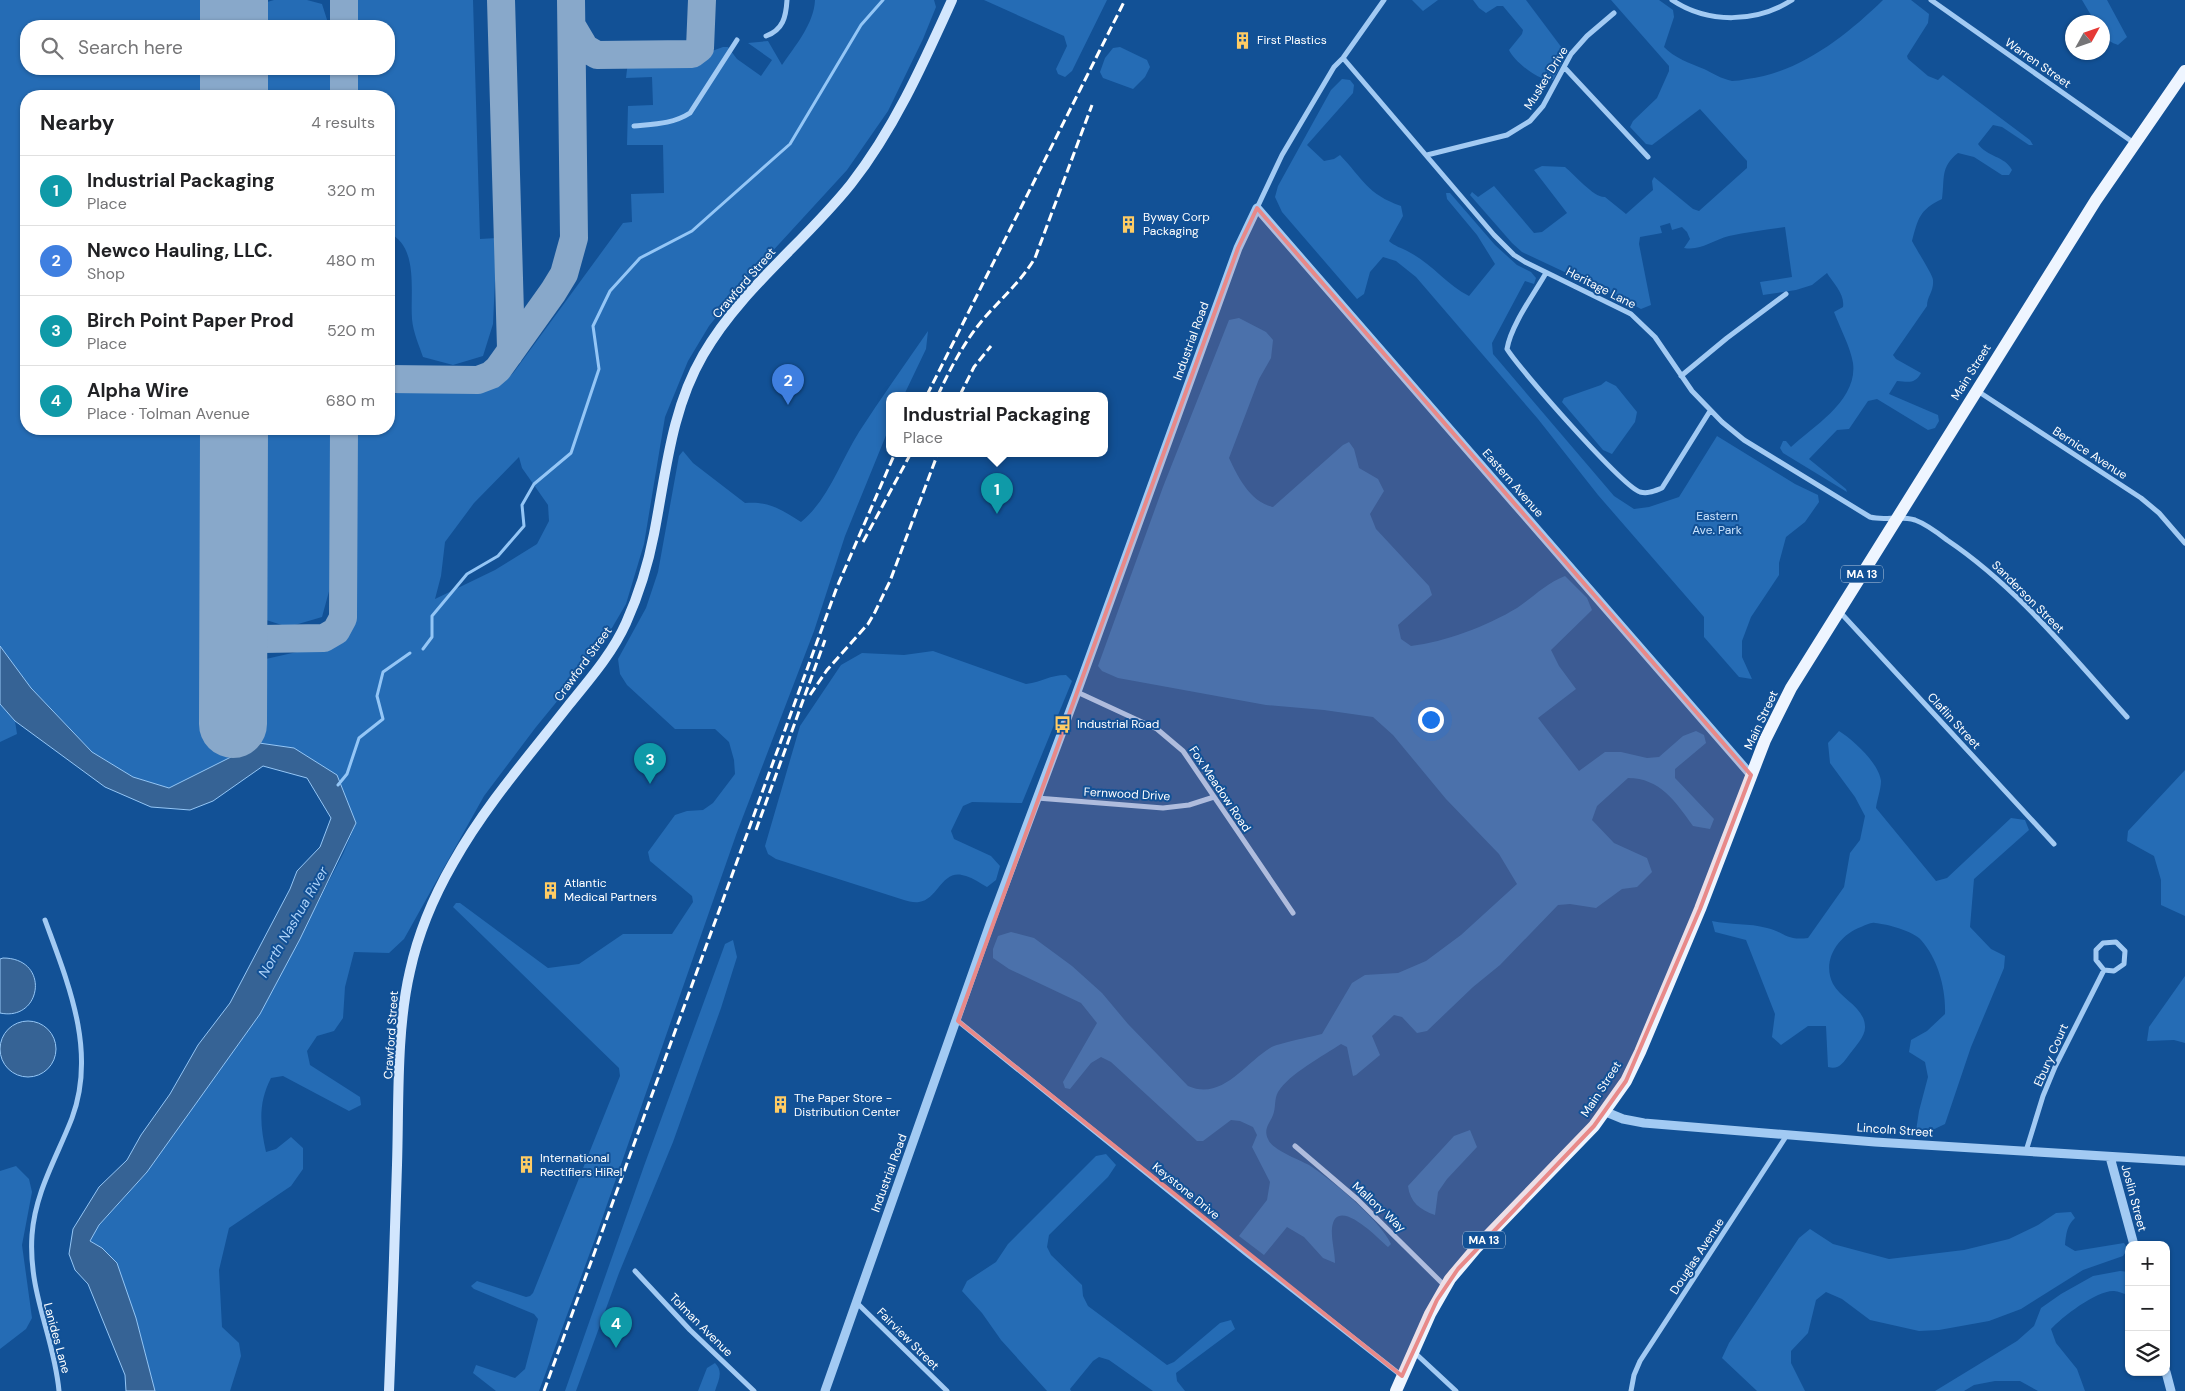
<!DOCTYPE html>
<meta charset="utf-8">
<style>
body{margin:0;font-family:"DM Sans",sans-serif;background:#f6f6f6;color:#202124}
.controls{position:absolute;right:15px;bottom:15px;display:grid;overflow:hidden;border-radius:10px;box-shadow:0 1px 4px #0004}
.controls button{width:45px;height:45px;display:grid;place-items:center;padding:0;border:0;border-bottom:1px solid #e0e0e0;background:#fff;color:#202124;font:25px sans-serif}
.compass{position:absolute;left:2065px;top:15px;width:45px;height:45px;border-radius:50%;background:#fff;box-shadow:0 1px 4px #0004;rotate:50deg}
.you{position:absolute;left:1430px;top:719px;width:18px;height:18px;margin:-12px;border:4px solid #fff;border-radius:50%;background:#1a73e8;box-shadow:0 0 0 8px #1a73e833}
.badge{display:grid;place-items:center;width:32px;height:32px;border-radius:50%;background:#846e41;color:#fff;font-size:16px;font-weight:700}
.pin{position:absolute;translate:-50% -41px;filter:drop-shadow(0 1px 2px #0008)}
.pin::after{content:'';position:absolute;top:26px;width:18px;height:15px;background:inherit;clip-path:polygon(0 0,100% 0,50% 100%)}
.popup{position:absolute;left:886px;top:392px;width:222px;height:65px;box-sizing:border-box;display:grid;place-content:center;border-radius:10px;background:#fff;filter:drop-shadow(0 1px 4px #0005);font-size:16px;white-space:nowrap;color:#757577}
.popup b{font-size:19px;color:#202124}
.popup::after{content:'';position:absolute;left:50%;top:100%;margin-left:-10px;border:10px solid transparent;border-top-color:#fff}
.list{margin:0;padding:0;list-style:none}
h2{display:flex;justify-content:space-between;align-items:center;height:65px;margin:0;padding:0 20px;font-size:21px}
h2 small{font-size:16px;font-weight:400;color:#757577}
.list li{display:grid;grid-template-columns:32px 1fr auto;gap:15px;align-items:center;box-sizing:border-box;height:70px;padding:0 20px;border-top:1px solid #e0e0e0}
.list b{display:block;font-size:19px;white-space:nowrap}
.list p{margin:0;font-size:16px;white-space:nowrap;color:#757577}
.list em{font-size:16px;font-style:normal;color:#757577}
.icon{flex:none;width:28px;height:28px;fill:none;stroke:currentColor;stroke-width:2;stroke-linecap:round;stroke-linejoin:round}
.map{position:relative;flex:none;width:2185px;height:1391px;overflow:hidden}
.search{position:absolute;background:#fff;box-shadow:0 1px 4px #0004;left:20px;top:20px;width:375px;height:55px;display:flex;align-items:center;gap:12px;box-sizing:border-box;padding:0 18px;border-radius:20px;color:#757577;font-size:19px}
.panel{position:absolute;background:#fff;box-shadow:0 1px 4px #0004;left:20px;top:90px;width:375px;height:345px;border-radius:20px}
.map>svg:first-child{display:block}
</style>
<div class="map">
<svg width="2185" height="1391" viewBox="0 0 2185 1391">
<rect width="100%" height="100%" fill="#125196"/>
<path fill="#256cb5" fill-rule="evenodd" d="M0,0H211V26H26V69H211V96H26V429H211L210,726L257,725V661L332,644C345,637 351,626 353,612L355,459L358,429H389V395L401,392L493,386L504,382L514,372L623,223L632,222L631,194L664,193L663,145H627L628,106L653,105L652,77L626,78L628,61L687,60L723,47H728L737,59L761,76L772,60L748,43L768,41L782,65C795,46 814,24 815,0H934L936,7L923,39L888,111L847,170L746,280L709,326L688,361L665,417L644,544L626,604L599,650L536,727L484,796L404,939L389,953L354,952L345,987L343,1018L334,1031L317,1036L307,1051L310,1065L360,1097L361,1105L349,1111L283,1076L271,1078C258,1103 260,1125 266,1152L276,1149L291,1137L303,1148V1169L291,1186L229,1228L219,1270L222,1327L239,1343L241,1356L230,1391H155L136,1318L102,1248L90,1241L99,1225L147,1172L260,1014L343,854L356,823L337,775L259,743L169,788L133,777L92,752L31,688L0,646ZM519,457L522,468L548,505L549,521L537,544L495,570L435,599L441,576L445,542L474,503Z
M274,0H307L322,4L329,26H257V5Z
M352,0H473L480,239L497,238L493,324L483,356L453,365L423,357C419,345 413,332 412,319C410,292 419,247 389,233V96H352V69H389V26H352Z
M984,0H1107L1072,71L1065,77L1058,74L1056,69L1067,46L1064,36Z
M1412,0H1438L1423,11Z
M1473,0H1526L1565,52L1566,56L1553,80C1539,82 1514,61 1509,50L1522,34L1523,30L1503,6H1497L1486,13L1479,8Z
M1611,0H1659L1673,10L1674,17L1664,47C1673,57 1691,64 1704,69C1712,73 1722,79 1732,81C1736,81 1742,80 1747,79C1799,73 1846,36 1883,0H1911L1929,14L1928,23L1907,56L1908,59L1928,76L1938,80L1943,75L2030,140L2033,145H2029L2002,127L1993,125L1978,144C1987,157 2005,156 2012,170L2009,175H2002L1974,157L1958,153C1940,167 1945,178 1942,199C1919,210 1918,219 1912,241C1916,249 1933,275 1933,280C1934,292 1927,296 1927,306L1893,355L1896,359L1921,373C1915,384 1909,382 1897,381L1889,394L1938,415L1939,421L1935,428L1928,430L1877,399L1868,401L1849,429L1837,430L1809,459L1846,489L1847,492L1783,453L1780,448L1783,441H1786L1791,447C1814,426 1858,400 1853,363C1850,346 1840,328 1834,312L1843,307C1845,294 1833,283 1827,273L1812,285L1796,290L1763,295L1760,282L1792,277L1785,227C1766,230 1747,232 1729,236C1713,240 1701,251 1684,248L1690,239L1687,232L1682,227L1672,230L1670,223L1660,226L1662,233L1640,237L1639,244L1651,305L1641,309L1622,299L1522,252L1512,243L1470,195L1472,192L1478,197L1494,186L1534,233L1542,232L1567,213L1534,170L1542,166L1565,167C1575,175 1594,198 1605,197L1626,214L1653,190L1652,181L1654,177L1693,209L1699,211L1747,168V161L1700,109L1652,145L1646,144L1630,127L1633,121L1657,98L1669,71V66Z
M2082,0H2107L2127,37L2118,45C2105,40 2102,36 2102,22H2095Z
M1120,47L1147,60L1150,67L1145,77L1133,89L1103,78L1100,72L1105,58L1113,48Z
M257,69H334L335,96H257Z
M1342,79L1350,80L1354,85L1353,93L1307,145L1324,161L1334,159L1340,155C1363,179 1367,194 1401,206L1403,216L1389,241C1394,246 1402,248 1409,252C1431,263 1447,285 1469,296L1495,264L1477,235L1447,199L1446,193H1450L1495,245L1517,265L1531,272L1536,278L1534,284L1525,281L1492,343L1493,354L1614,496L1634,509L1649,507L1679,497L1717,436L1795,484L1818,495L1819,502L1805,522L1786,537L1779,563V575L1751,617L1742,641V657L1752,679L1739,677L1704,637V617L1598,495L1538,419L1416,277L1396,261L1383,257L1370,272L1364,294L1357,299L1282,212L1275,197L1278,186L1331,90Z
M1239,318L1266,332L1273,340L1271,358L1259,379L1229,458C1238,477 1250,502 1273,507L1343,445L1349,442L1354,449L1359,468L1378,479L1384,491L1370,514L1376,529L1429,586L1432,595L1398,625L1401,639L1411,646C1445,642 1487,626 1517,608C1533,597 1547,583 1565,576L1587,598L1592,610L1551,650L1559,666L1576,689L1538,718L1579,771L1605,752H1621L1647,758L1659,757L1683,736L1696,731L1704,735L1706,743L1675,769V778L1714,819L1710,829L1693,826C1676,802 1660,778 1628,778L1597,806L1592,820L1614,843L1647,858L1652,872L1637,887L1622,889L1596,908L1570,904L1558,905L1500,965L1473,987L1427,1031L1417,1033L1402,1017L1394,1015L1372,1036L1380,1055L1356,1075L1353,1076L1347,1047L1341,1044C1323,1056 1289,1074 1278,1092C1274,1099 1276,1108 1273,1115C1270,1123 1263,1129 1268,1139C1272,1150 1298,1159 1309,1165C1331,1179 1380,1220 1391,1244L1388,1247C1379,1239 1336,1194 1332,1228C1331,1239 1335,1252 1335,1263L1323,1258L1304,1237L1287,1227L1264,1255L1239,1236L1267,1200L1270,1182L1252,1147L1257,1135L1253,1127L1240,1121L1231,1120L1203,1141H1197L1111,1062L1101,1057L1091,1063L1070,1089L1065,1088L1063,1082L1097,1023L1081,1003L1009,969L993,958V949L998,936L1011,932L1034,938L1072,966L1102,993L1128,1024L1188,1086C1222,1101 1244,1064 1270,1048C1278,1043 1311,1037 1322,1034L1352,983L1365,975L1398,973L1426,961L1461,935L1517,884L1499,854L1446,799L1393,735L1373,717L1324,710L1266,705L1118,678L1102,671L1098,666L1163,487L1229,320Z
M928,331L926,349L904,395H890L889,428L845,536L814,631L736,835L595,1239L539,1391H496L473,1373L476,1365L515,1378L525,1369L538,1319L534,1314L474,1289L471,1286L477,1281L526,1297L530,1296L533,1293L620,1076L619,1068L453,907L456,903H460L548,968L579,964L623,934H672L693,902L692,896L650,861L648,852L675,815L687,811L703,810L713,803L735,774L734,760L729,742L715,729H675L627,685L620,674L618,659L646,608L658,572L679,456L683,451L693,463L745,503C769,501 780,509 801,522C829,499 840,462 859,432C881,398 905,364 928,331Z
M1606,381L1616,386L1637,412L1635,422L1612,454L1603,450L1562,402L1564,398L1601,385Z
M257,429H336L335,497L331,584L322,617L288,627L257,617Z
M933,651L1026,684C1043,682 1049,675 1066,675L1072,681L1022,803L972,802L963,806L951,831L954,839L991,856L1000,866L996,880L987,887C980,883 973,878 966,876C942,867 939,899 919,902C914,903 908,901 904,900L776,859L768,854L765,846L800,726L841,665L862,653L904,655Z
M0,704L15,721L17,734L0,742Z
M1839,731C1852,739 1879,763 1881,781C1881,789 1877,800 1876,808L1936,881L1947,878L2011,818L2025,820L2029,830L1974,879L1970,927L1991,949L2005,956L2004,968L1971,1047L1945,1124L1922,1135L1916,1131L1919,1111L1928,1077L1925,1062L1909,1052L1911,1040L1927,1031L1945,1014C1946,989 1938,959 1921,940C1913,931 1887,924 1875,923C1871,922 1866,925 1861,927C1839,935 1821,960 1833,984C1841,999 1864,1007 1865,1026C1866,1036 1855,1047 1849,1055C1843,1063 1839,1070 1828,1067L1826,1026H1808L1781,1045L1772,1037L1775,1014L1746,940L1715,932L1712,921C1730,925 1749,923 1767,928C1785,932 1786,941 1808,938L1844,887L1850,853L1860,840L1865,816L1855,797L1830,763L1828,743Z
M2185,770V916L2161,905V880L2154,856L2127,841L2128,831Z
M733,940L737,957L721,1008L673,1142L619,1273L576,1391H565L644,1166L725,944Z
M2185,976V1043L2174,1040L2147,1041L2149,1027Z
M1470,1130L1477,1147L1447,1179L1438,1192L1435,1215C1420,1210 1410,1202 1408,1186L1454,1136Z
M1106,1154L1116,1165L1108,1177L1049,1235L1047,1247L1051,1255L1082,1285L1083,1296L1088,1306L1167,1365L1174,1362L1220,1323L1231,1320L1235,1329L1176,1373L1177,1381L1185,1391H1153L1109,1360L1099,1357L1093,1361L1070,1389L1071,1391H1047L1001,1340L982,1313L962,1291L967,1281L996,1262L1008,1244L1096,1156Z
M16,1166L29,1179L32,1192L22,1245L32,1318L26,1329L0,1349V1171Z
M2071,1212L2075,1218C2067,1225 2066,1234 2065,1245L2075,1251L2124,1243L2128,1249L2123,1256L2083,1270L2021,1309L1989,1321L1939,1330L1919,1331L1870,1320L1842,1299L1826,1292L1816,1300L1808,1333L1791,1351V1363L1805,1391H1757L1722,1358L1729,1343L1799,1238L1810,1229L1833,1244L1889,1259L1964,1250L2009,1239L2038,1225L2056,1213Z
M2120,1271L2129,1272V1294C2124,1295 2119,1291 2114,1291C2097,1290 2062,1317 2051,1329L2056,1343L2077,1369L2085,1391H2038L2020,1381H1995L1974,1385L1964,1391H1935L2017,1341L2034,1326L2041,1308L2061,1294L2093,1276Z
M715,1363C724,1372 718,1381 715,1391H698L707,1368Z"/>
<path fill="#366395" stroke="#94c6f6" d="M0,646L31,688L92,752L133,777L169,788L259,743L294,748L337,775L356,823L300,939L260,1014L147,1172L99,1225L90,1241L102,1248L117,1263L136,1318L155,1391H126L125,1375L88,1284L75,1270L69,1254L73,1229L99,1187L127,1160L141,1135L170,1094L198,1045L230,1003L290,889L297,871L320,847L331,818L307,778L263,766L213,801L190,810L151,807L105,787L15,721L0,704Z
M3,958C51,958 42,1022 0,1013V959Z
M0 1049a28 28 0 1 1 56 0a28 28 0 1 1-56 0Z"/>
<g fill="none" stroke-linecap="round" stroke-linejoin="round">
<path stroke="#94c6f6" stroke-width="3" d="M423,649L432,637V616L467,574L498,556L524,526L522,505L534,484L571,453L599,369L593,326L610,291L640,258L692,231L790,144L861,25L883,0
M338,785L347,774L359,738L383,719L377,696L383,672L410,653"/>
<path stroke="#88a8ca" stroke-width="28" d="M501,0L511,348L509,354
M234,15L238,0
M344,26V0
M572,26L585,48L597,55L692,54L700,48L702,0
M344,96V69
M389,379L478,380L491,375L498,369L553,292L564,274L574,238L571,0
M234,608C238,624 243,636 261,639L324,638L336,631L343,618L344,429"/>
<path stroke="#88a8ca" stroke-width="68" d="M234,26V0
M234,96V69
M233,724L234,429"/>
<path stroke="#a2caf3" stroke-width="5" d="M1672,0C1708,24 1756,23 1792,0
M1931,0L2134,143
M766,36C783,30 786,17 787,0
M1343,58L1494,235L1514,255L1525,262L1631,314L1655,337L1692,391L1722,422L1744,440L1870,517C1885,521 1899,515 1915,520C1926,524 1938,533 1947,540C2017,587 2071,655 2127,717
M1564,67L1648,157
M634,126C654,124 673,124 690,113L737,40
M1427,155L1507,135L1530,121L1543,106L1571,54L1587,36L1614,13
M1257,208L1282,155L1334,67L1343,58L1384,0
M1546,273C1534,294 1511,325 1507,349C1520,370 1622,486 1640,492C1648,494 1654,491 1662,488L1710,411
M1681,376L1727,338L1786,294
M1976,390L2141,498L2159,513L2185,543
M1839,611L2054,844
M1077,692L1157,729L1183,751L1293,913
M1037,798L1163,808L1189,805L1214,797
M45,920C68,983 97,1051 72,1118C57,1157 35,1192 32,1235C28,1293 54,1336 59,1391
M958,1021L1248,1255L1402,1376
M1295,1146L1357,1199L1445,1286
M2026,1151L2043,1096L2055,1067L2104,970L2114,971L2124,964L2125,951L2116,942L2103,943L2096,950V960L2104,970
M635,1271L690,1330L754,1391
M856,1302L947,1391
M1414,1352L1456,1391
M1631,1391L1634,1375L1640,1361L1787,1135"/>
<path stroke="#a2caf3" stroke-width="9" d="M1606,1112L1623,1119L1644,1123L1875,1142L2185,1161
M2110,1157L2134,1245
M2166,1372L2171,1391
M825,1391L990,924L1077,692L1238,248L1257,208L1751,775"/>
<path stroke="#d2e6fd" stroke-width="10" d="M389,1391C392,1316 395,1240 397,1165C399,1103 396,1031 410,971C418,934 434,896 453,863C485,806 528,757 568,706C589,680 612,654 626,623C639,594 648,565 654,534C666,473 671,410 703,355C741,289 804,243 851,184C894,129 923,64 952,0"/>
<path stroke="#eef5ff" stroke-width="12" d="M1396,1391L1430,1314L1450,1279L1477,1247L1594,1126L1626,1081L1640,1052L1700,909L1765,740L1791,688L2096,200L2185,71"/>
<path stroke="#fff" stroke-width="3" stroke-dasharray="9 4" stroke-linecap="butt" d="M927,395L1125,0
M938,395C951,367 965,340 986,316C1003,297 1022,280 1035,258L1092,105
M960,395L974,367L991,346
M863,542L911,453
M810,695L827,670L868,624L875,612L890,581L938,453
M756,830L825,640
M544,1391L837,587L895,453"/>
</g>
<path fill="#e88989" fill-opacity="0.2" stroke="#e88989" stroke-width="4" stroke-linejoin="round" d="M1257,208L1751,775L1700,909L1626,1081L1594,1126L1458,1269L1437,1300L1402,1376L958,1021L1238,248Z"/>
<defs>
<symbol id="building-bare" viewBox="-9 -9 18 18"><path d="M-4-6H4V6H1V3H-1V6H-4ZM-2.5-4.3h1.7v1.8h-1.7ZM.8-4.3h1.7v1.8H.8ZM-2.5-1h1.7V.8h-1.7ZM.8-1h1.7V.8H.8Z" fill="#ffcc64" stroke="#125196" stroke-width="2.5" paint-order="stroke"/></symbol>
<symbol id="bus-bare" viewBox="-9 -9 18 18"><path d="M-5-6H5V4H4V6H2V4H-2V6H-4V4H-5ZM-3.5-4V0h7V-4ZM-3.5 1.2v1.5H-2V1.2ZM2 1.2v1.5H3.5V1.2Z" fill="#ffcc64" stroke="#125196" stroke-width="2.5" paint-order="stroke"/></symbol>
</defs>
<g fill-rule="evenodd">
<use href="#building-bare" x="1230" y="28" width="25" height="25"/>
<use href="#building-bare" x="1116" y="212" width="25" height="25"/>
<use href="#bus-bare" x="1050" y="712" width="25" height="25"/>
<use href="#building-bare" x="538" y="878" width="25" height="25"/>
<use href="#building-bare" x="768" y="1092" width="25" height="25"/>
<use href="#building-bare" x="514" y="1152" width="25" height="25"/>
</g>
<g text-anchor="middle" dominant-baseline="central" stroke-width="4" stroke-linejoin="round" paint-order="stroke">
<g fill="#125196" stroke="#b8cbe0" stroke-width="1">
<rect x="1841" y="565.5" width="42" height="17" rx="4"/>
<rect x="1463" y="1231.5" width="42" height="17" rx="4"/>
</g>
<g font-size="11" font-weight="bold" fill="#fff">
<text x="1862" y="574">MA 13</text>
<text x="1484" y="1240">MA 13</text>
</g>
<g font-size="12" fill="#fff" stroke="#125196" text-anchor="start">
<text x="1257" y="40">First Plastics</text>
<text x="1143" y="217">Byway Corp<tspan x="1143" dy="14">Packaging</tspan></text>
<text x="1077" y="724">Industrial Road</text>
<text x="564" y="883">Atlantic<tspan x="564" dy="14">Medical Partners</tspan></text>
<text x="794" y="1098">The Paper Store -<tspan x="794" dy="14">Distribution Center</tspan></text>
<text x="540" y="1158">International<tspan x="540" dy="14">Rectifiers HiRel</tspan></text>
</g>
<g font-size="12" fill="#fff" stroke="#125196">
<text transform="translate(2038 63) rotate(35)">Warren Street</text>
<text transform="translate(1546 78) rotate(-58)">Musket Drive</text>
<text transform="translate(744 283) rotate(-49)">Crawford Street</text>
<text transform="translate(1601 288) rotate(27)">Heritage Lane</text>
<text transform="translate(1191 341) rotate(-70)">Industrial Road</text>
<text transform="translate(1971 372) rotate(-58)">Main Street</text>
<text transform="translate(2090 453) rotate(33)">Bernice Avenue</text>
<text transform="translate(1513 483) rotate(49)">Eastern Avenue</text>
<text transform="translate(2028 597) rotate(45)">Sanderson Street</text>
<text transform="translate(583 664) rotate(-54)">Crawford Street</text>
<text transform="translate(1761 720) rotate(-65)">Main Street</text>
<text transform="translate(1954 721) rotate(47)">Claflin Street</text>
<text transform="translate(1220 789) rotate(56)">Fox Meadow Road</text>
<text transform="translate(1127 794) rotate(3)">Fernwood Drive</text>
<text transform="translate(391 1035) rotate(-86)">Crawford Street</text>
<text transform="translate(2051 1055) rotate(-66)">Ebury Court</text>
<text transform="translate(1601 1089) rotate(-57)">Main Street</text>
<text transform="translate(1895 1130) rotate(4)">Lincoln Street</text>
<text transform="translate(889 1173) rotate(-70)">Industrial Road</text>
<text transform="translate(1186 1191) rotate(39)">Keystone Drive</text>
<text transform="translate(2134 1198) rotate(75)">Joslin Street</text>
<text transform="translate(1379 1207) rotate(43)">Mallory Way</text>
<text transform="translate(1697 1256) rotate(-57)">Douglas Avenue</text>
<text transform="translate(701 1325) rotate(45)">Tolman Avenue</text>
<text transform="translate(57 1338) rotate(75)">Lanides Lane</text>
<text transform="translate(908 1339) rotate(45)">Fairview Street</text>
</g>
<g font-size="12" fill="#cae3fd" stroke="#125196">
<text x="1717" y="516">Eastern<tspan x="1717" dy="14">Ave. Park</tspan></text>
</g>
<g font-size="14" font-style="italic" fill="#afd4fa" stroke="#125196">
<text transform="translate(293 922) rotate(-60)">North Nashua River</text>
</g>
</g>
</svg>
<div class="controls">
<button>+</button>
<button>−</button>
<button><svg class="icon" aria-label="layers" viewBox="0 0 24 24"><path d="M12 4l9 5-9 5-9-5zM3 14l9 5 9-5"/></svg></button>
</div>
<svg class="compass" viewBox="-18 -18 36 36"><path d="M0-13l5 13h-10z" fill="#e53935"/><path d="M0 13l5-13h-10z" fill="#757577"/></svg>
<div class="you"></div>
<div class="pin badge" style="left:997px;top:514px;background:#0f9aa8">1</div>
<div class="popup"><b>Industrial Packaging</b>Place</div>
<div class="pin badge" style="left:788px;top:405px;background:#3f7fe0">2</div>
<div class="pin badge" style="left:650px;top:784px;background:#0f9aa8">3</div>
<div class="pin badge" style="left:616px;top:1348px;background:#0f9aa8">4</div>
<div class="search"><svg class="icon" aria-label="search" viewBox="0 0 24 24"><circle cx="10" cy="10" r="6"/><path d="M15 15l6 6"/></svg>Search here</div>
<section class="panel">
<h2>Nearby<small>4 results</small></h2>
<ul class="list">
<li><span class="badge" style="background:#0f9aa8">1</span><div><b>Industrial Packaging</b><p>Place</p></div><em>320 m</em></li>
<li><span class="badge" style="background:#3f7fe0">2</span><div><b>Newco Hauling, LLC.</b><p>Shop</p></div><em>480 m</em></li>
<li><span class="badge" style="background:#0f9aa8">3</span><div><b>Birch Point Paper Prod</b><p>Place</p></div><em>520 m</em></li>
<li><span class="badge" style="background:#0f9aa8">4</span><div><b>Alpha Wire</b><p>Place · Tolman Avenue</p></div><em>680 m</em></li>
</ul>
</section>
</div>
